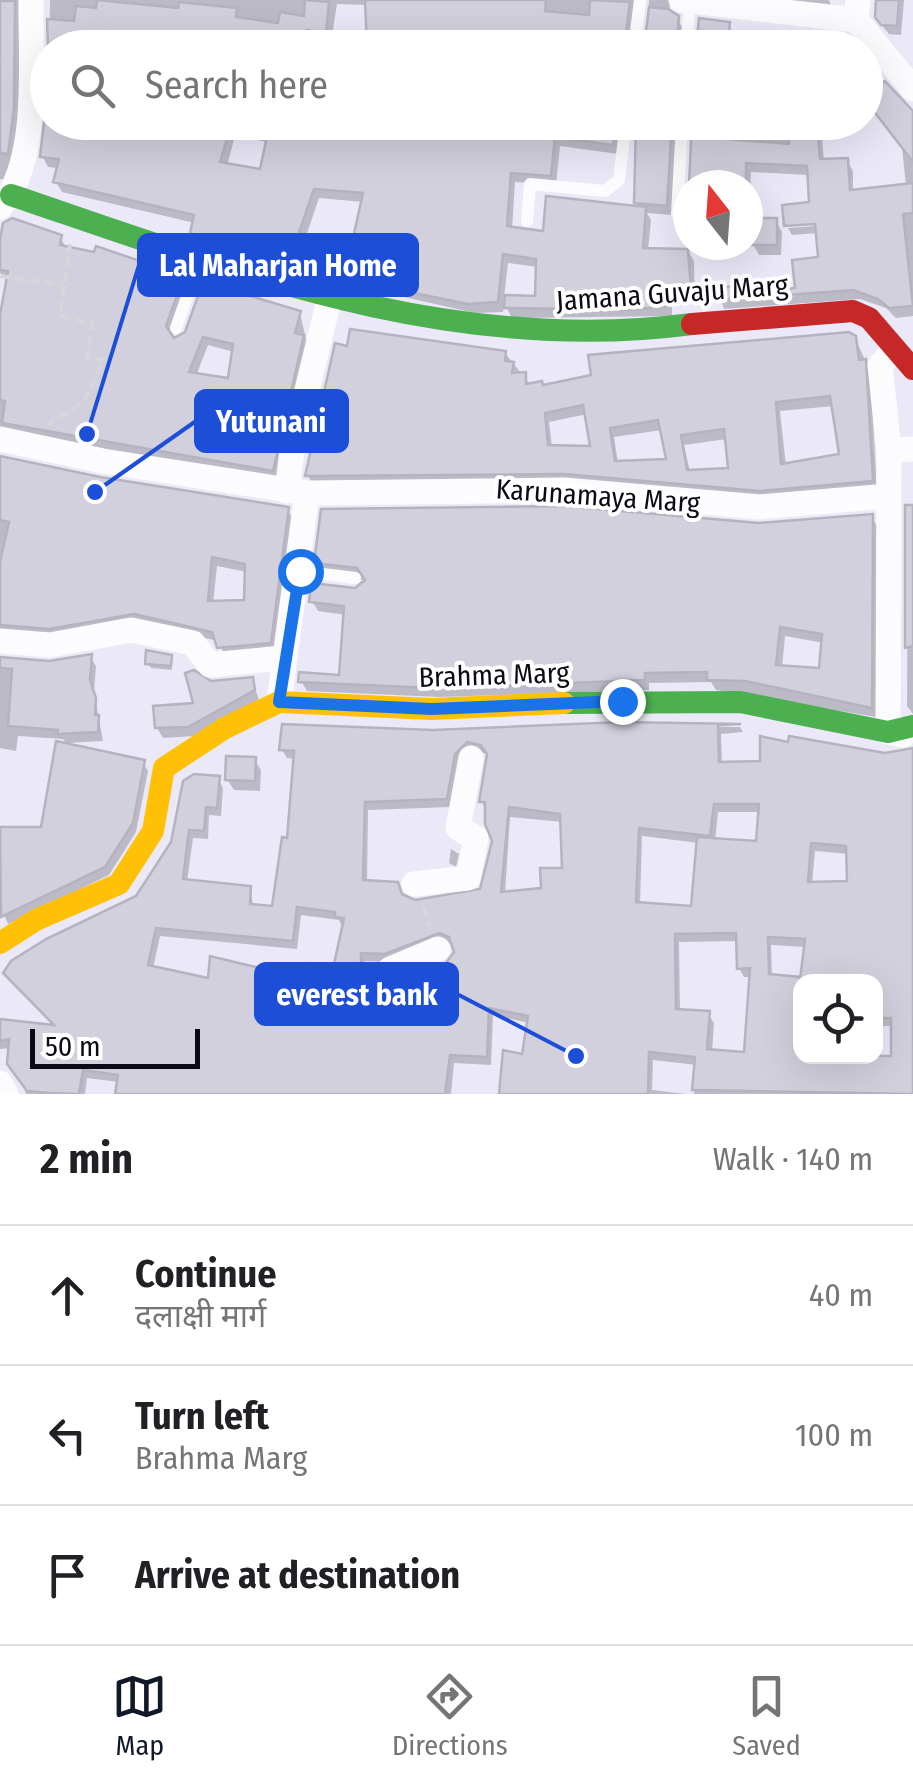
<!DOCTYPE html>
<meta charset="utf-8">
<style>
body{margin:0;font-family:"Fira Sans Condensed","Noto Sans Devanagari",sans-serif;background:#f6f6f6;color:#202124}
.controls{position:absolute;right:30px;bottom:30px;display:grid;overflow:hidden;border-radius:20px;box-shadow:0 10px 40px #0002}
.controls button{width:90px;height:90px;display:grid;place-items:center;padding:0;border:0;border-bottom:2px solid #e0e0e0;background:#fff;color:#202124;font:50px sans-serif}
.compass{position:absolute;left:673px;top:170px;width:90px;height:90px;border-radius:50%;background:#fff;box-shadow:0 10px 40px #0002;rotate:343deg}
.scale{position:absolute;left:30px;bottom:25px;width:170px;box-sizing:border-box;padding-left:10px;border:5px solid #0c0a15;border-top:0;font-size:28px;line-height:35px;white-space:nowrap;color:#0c0a15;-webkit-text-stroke:8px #fff;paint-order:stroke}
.stop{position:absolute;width:30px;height:30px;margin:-22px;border:8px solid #1a73e8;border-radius:50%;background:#fff}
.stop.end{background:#1a73e8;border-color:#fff;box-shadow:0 2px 10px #0008}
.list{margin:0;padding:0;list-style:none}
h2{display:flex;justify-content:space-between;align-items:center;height:130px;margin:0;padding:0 40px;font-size:42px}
h2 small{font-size:32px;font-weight:400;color:#757577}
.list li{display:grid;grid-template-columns:65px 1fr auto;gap:30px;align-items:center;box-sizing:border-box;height:140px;padding:0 40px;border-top:2px solid #e0e0e0}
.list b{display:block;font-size:38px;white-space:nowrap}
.list p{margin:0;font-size:32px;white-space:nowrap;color:#757577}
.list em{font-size:32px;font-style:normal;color:#757577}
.icon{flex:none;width:55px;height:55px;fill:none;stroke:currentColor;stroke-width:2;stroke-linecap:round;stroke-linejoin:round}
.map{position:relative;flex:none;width:913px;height:1094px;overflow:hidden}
.search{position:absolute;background:#fff;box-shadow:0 10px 40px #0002;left:30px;right:30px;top:30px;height:110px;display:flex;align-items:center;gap:25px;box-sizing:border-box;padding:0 35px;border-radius:55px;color:#757577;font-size:38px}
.sheet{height:550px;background:#fff}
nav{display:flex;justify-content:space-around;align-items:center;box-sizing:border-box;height:140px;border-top:2px solid #e0e0e0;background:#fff;font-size:28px;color:#757577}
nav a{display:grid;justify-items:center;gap:5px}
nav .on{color:#111827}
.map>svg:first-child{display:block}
</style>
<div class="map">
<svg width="913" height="1094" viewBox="0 0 913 1094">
<rect width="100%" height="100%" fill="#ebe9f8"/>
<path fill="#0003" fill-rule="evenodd" d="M0,0H25L19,11V119L7,180L0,179Z
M50,0H645L630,48H370L368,5L337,4L331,42L312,39L311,48H49Z
M649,0H676L669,8L683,28L681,48H647Z
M749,0H829L832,8Z
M879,0H904L901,35L889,34L884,28L877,17Z
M728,24L734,34L732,48H698Z
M780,34L848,39L854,48H779Z
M885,84L913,117V316L896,318L886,308L860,299L724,309L718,290L741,288L744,294L756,295L798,290L795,263L820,260L818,233L792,235L788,228L828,225L827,220L786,225L785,207L812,205L810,175L751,172L749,219L748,185H690L694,123L688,122H764L763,129L821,122L824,162L847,161L853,171V192L906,186L902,147L866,98Z
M48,122H269L272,127L289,122H511L509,134L544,138L614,123L620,134L618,154L560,146L556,185L515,182L512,230L545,234L640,209L636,203L640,122H684L672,215L647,213L651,220L648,250L688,251L694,261L695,299L672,300V316L512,318L504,303L503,312L475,313L293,272L199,243L193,233L195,223L62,192L56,182L59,168L48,167L43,157ZM235,136L268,142L262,172L227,166ZM319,198L363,202L351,259L303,245ZM508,263L538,267L537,299L504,298Z
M776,221L782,232L781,255H759L753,244Z
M60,237L67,249L182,278L188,288L170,340L300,313L308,348L278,480L0,436V327L9,280L0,273V255ZM208,345L234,352L230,381L196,376Z
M848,335L855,338L870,371L877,490L767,500L313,485L308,476L505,353L531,386L594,377L591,358ZM834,406L842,456L786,466L780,411ZM587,414L593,449L552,447L549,422ZM662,430L669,461L618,463L614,437ZM727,439L730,470L690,472L684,445Z
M0,458L99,479L287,509L293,519L275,652L226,657L218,641L141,623L56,638L0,636ZM217,566L247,572L246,603L213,604Z
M908,508H913V714L907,706Z
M871,516L877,526L876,717L716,690L711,682L649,683V690L439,697L307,691L301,681L341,677L346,615L318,611L312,601L355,591L368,581L323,573L317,562ZM785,636L824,643L822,671L782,668Z
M90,657L96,666L94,692L103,741L66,743L63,739L18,736L16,751L0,748V660L49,664Z
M170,657L172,670L151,668L148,663Z
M252,680L259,700L195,736L163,738L157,728L196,706L210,684Z
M622,725L740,727L743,732L721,734L722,764L913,751V1085H906L910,1094H694L697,1065L653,1060L652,1090L686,1094H501L524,1057L529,1023L493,1015L491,1065L454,1063L451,1094H117L119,1082L87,1078L85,1094H26L11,1048L0,1049V1024L56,1028L6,973L138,898L218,779L223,788L221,816L209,815L208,839L193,838L187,882L249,888L254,907L274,909L289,840L296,759L287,758L282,750L433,733ZM472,750L488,754L482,801L495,840L482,891L408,902L397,885L367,883L368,810L451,807ZM718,812H761L758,844L715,841ZM510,817L563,822L565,871L544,890L505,894ZM642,836L699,843L694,909L640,905ZM815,851L849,854L850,883L812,884ZM301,915L339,920L342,926L336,967L308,983L210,981L153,969L160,936L297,949ZM446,941L454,947L453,961L422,1015L371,1016L365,1010V961L390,962ZM739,941V968L744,977H752L746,1055L712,1052L714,1023L708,1014L680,1012L679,942ZM771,945L806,947L803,980L772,977ZM800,982H876V1026H893L894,1058L800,1056Z
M254,759L261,770L260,791L234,790L227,779Z
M143,763L148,771L136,832L109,875L8,924L0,905V830L43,829Z
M451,849L459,854L456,867L449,863Z"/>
<path fill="#d2d0dd" stroke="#b5b3bf" stroke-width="2.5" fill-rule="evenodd" d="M97,0L178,8L179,2L237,8L236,17L278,23L280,12L304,16L305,0L329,2L326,33L307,30L305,48H48L47,19L74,21L76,6L96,8Z
M365,0H546L545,11L589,15L590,0L630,2L624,48H563L492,40V48H367Z
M876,0H899L897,26L881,25L875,17Z
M0,1H15L14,108L8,154L0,153Z
M649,7L668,9L679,16L676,48H644Z
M699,18L730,22L727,48H696Z
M885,81L913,111V162L866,101V95Z
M48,88V122H155L177,128L178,122L209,128L210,122H232L220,162L260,169L270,122H494L493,130L537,134H532V122H616L613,145L555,137L551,176L511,173L507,226L543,231L546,196L646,207L643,248L688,249L691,290H668V306L629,310L504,308L505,295L535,296L536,259L503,254L498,302L468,304L355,281L217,242L190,233L194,215L53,182L59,159L40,157ZM314,189L363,193L349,256L296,241Z
M636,122H672L667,206L634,203Z
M692,122H728L727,139L789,144L788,125L817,122L820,159L848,158L850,190L913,183V213L903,214L913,306L889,308L878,299L853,290L716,300L715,288L742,285L743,291L756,292L795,288L792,260L818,257L815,224L784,226L782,205L809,202L807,166L746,163V185H689Z
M12,218L62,235L60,245L94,252L96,246L184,276L166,326L174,338L185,332L203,282L301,311L295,333L304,335L273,471L2,423L5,401L0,400V315L8,271L0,270V239L3,223ZM203,337L233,344L228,378L189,372Z
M751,218H777V245H750Z
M350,329L506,351L505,361L514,362L512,373L526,372V384L542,381L543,385L591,375L588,355L849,332L856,336L859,360L866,359L873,481L760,491L564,474L305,476L335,343L347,346ZM830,396L839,454L781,464L776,402ZM583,405L590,446L548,445L545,413ZM658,420L666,459L615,461L610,428ZM724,429L728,468L687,470L681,435Z
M0,456L100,477L289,507L271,643L217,648L212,632L134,614L49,629L0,625V562L9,522L0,520ZM212,557L245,564L244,600L208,601Z
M905,505H913V646L905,648Z
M563,506L759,523L873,514L872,708L745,681L707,680V672L645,673V680L432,688L298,682L299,672L339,675L344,606L309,602L311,583L355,588L365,580L357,568L314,563L321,509ZM780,627L822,634L819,668L776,665Z
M146,650L172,655L171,666L145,664Z
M92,654L90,680L96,698L95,715H99L98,732L57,734L58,730L8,726L12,669L0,668V657L49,661Z
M194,670L211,681L253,677L255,690L188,727L155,728L153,706L193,703L185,673Z
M622,722L741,724L718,725L719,762L760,761V736L788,742L789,736L885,753L913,748V1094L692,1090L695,1057L649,1052L648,1094H499L503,1050L522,1054L528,1016L489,1008L487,1057L450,1055L445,1094H115L118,1075L83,1070L79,1094L50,1093L27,1091L7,1064L9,1039L0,1041V1019L54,1025L3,973L11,961L46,939L136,896L171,842L183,781L194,774L220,776L217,808L206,807L204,831L189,830L183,879L251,886L250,904L272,906L282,837L287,838L294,751L279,750L282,724L433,730ZM467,742L481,745L487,754L479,802H485V824L492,841L480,889L415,900L402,894L398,882L363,880L365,802L447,799L455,754ZM714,804H759L756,841L697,837L691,906L636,902L639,828L710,836ZM509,807L560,814L562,868H540L541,888L501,892ZM811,843L846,846L847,881L808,882ZM297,907L335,912V917L344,918L334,964L306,963L305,979L210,956L208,978L148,965L156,928L293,941ZM439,933L449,937L454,952L445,964L424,973L419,1013H369L370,1008H361V953L385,954ZM736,933L737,969L750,968L744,1052L707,1049L710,1011L676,1009L675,934ZM768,937L805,939L800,980V977L769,974ZM800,982H876V1018H891V1056H800V1051H795Z
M56,741L145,760L133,823L105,867L1,917L0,827H41Z
M226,756L256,757L255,781L225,780Z"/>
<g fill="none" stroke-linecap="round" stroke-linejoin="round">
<path stroke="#d7d6da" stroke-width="4" stroke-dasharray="10 5" stroke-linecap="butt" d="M0,276L63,285
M46,425L83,403L104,360L87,357L92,323L60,316L70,244
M423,907L430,926"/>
<path stroke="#fcfcfe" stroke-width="12" d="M634,48L640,0
M686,48L690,1
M677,214L682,122
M527,221L530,184L605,191L619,180L626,122
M176,328L200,260
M299,571L355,578"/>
<path stroke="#fcfcfe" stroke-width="25" d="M681,0L856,20
M858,0L856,20L913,89
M0,207C41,162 30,59 31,0
M0,439L103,461L307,493L564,490L760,507L888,496
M889,450L880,366L894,349
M287,491L292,451L330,296
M0,641L50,645L131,630L193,643L210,665L282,658
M279,702L307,493
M903,735L888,732L889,450L913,449
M414,884L468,878L476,838L458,828L471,758
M390,969L438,949
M0,1083L6,1094"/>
<path stroke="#4caf50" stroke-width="22" d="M11,195C235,271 452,356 692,324
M564,703L740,702L888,732L913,726"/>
<path stroke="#ffc107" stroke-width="22" d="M0,943L36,920L119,884L153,831L164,768L225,728L279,702L432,709L564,703"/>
<path stroke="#c62828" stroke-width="22" d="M692,324L853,311L869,318L913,369"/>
</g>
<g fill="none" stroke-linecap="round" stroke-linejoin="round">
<path stroke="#1a73e8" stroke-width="12" d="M300,571L279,702L432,709L622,701"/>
</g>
<g text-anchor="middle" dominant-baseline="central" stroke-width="8" stroke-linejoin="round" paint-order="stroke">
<g font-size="28" fill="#0c0a15" stroke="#fff">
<text transform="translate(672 293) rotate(-4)">Jamana Guvaju Marg</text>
<text transform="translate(598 496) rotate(4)">Karunamaya Marg</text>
<text transform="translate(494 675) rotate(-2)">Brahma Marg</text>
</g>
</g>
<path fill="none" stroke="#1d4ed8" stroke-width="4" d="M87 434L139 265M95 492L196 421M576 1056L457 994"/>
<g fill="#1d4ed8" stroke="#fff" stroke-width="4">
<circle cx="87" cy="434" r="10"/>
<circle cx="95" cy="492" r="10"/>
<circle cx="576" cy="1056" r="10"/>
</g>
<g fill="#1d4ed8" stroke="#1d4ed8" stroke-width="4">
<rect x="139" y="235" width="278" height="60" rx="10"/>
<rect x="196" y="391" width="151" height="60" rx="10"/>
<rect x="256" y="964" width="201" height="60" rx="10"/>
</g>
<g font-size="30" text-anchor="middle" font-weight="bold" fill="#fff">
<text x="278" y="276">Lal Maharjan Home</text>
<text x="271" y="432">Yutunani</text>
<text x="357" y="1005">everest bank</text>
</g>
</svg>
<div class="controls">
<button><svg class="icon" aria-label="locate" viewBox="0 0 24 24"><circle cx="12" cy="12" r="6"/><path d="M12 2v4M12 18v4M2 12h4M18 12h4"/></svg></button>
</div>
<svg class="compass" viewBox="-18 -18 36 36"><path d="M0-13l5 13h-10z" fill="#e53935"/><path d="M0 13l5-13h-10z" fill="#757577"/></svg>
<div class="scale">50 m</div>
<div class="stop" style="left:300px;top:571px"></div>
<div class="stop end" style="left:622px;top:701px"></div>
<div class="search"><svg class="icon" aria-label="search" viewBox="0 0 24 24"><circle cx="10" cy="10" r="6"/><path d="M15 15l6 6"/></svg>Search here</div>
</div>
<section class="sheet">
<h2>2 min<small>Walk · 140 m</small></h2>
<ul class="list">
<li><svg class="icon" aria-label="ahead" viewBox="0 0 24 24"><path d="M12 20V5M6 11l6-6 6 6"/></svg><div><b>Continue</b><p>दलाक्षी मार्ग</p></div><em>40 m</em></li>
<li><svg class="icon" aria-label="left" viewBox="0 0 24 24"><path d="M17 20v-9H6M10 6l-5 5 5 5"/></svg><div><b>Turn left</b><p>Brahma Marg</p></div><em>100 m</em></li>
<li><svg class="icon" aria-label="arrive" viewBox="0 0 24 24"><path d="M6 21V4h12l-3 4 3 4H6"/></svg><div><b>Arrive at destination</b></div></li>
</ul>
</section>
<nav>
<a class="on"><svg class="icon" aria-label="map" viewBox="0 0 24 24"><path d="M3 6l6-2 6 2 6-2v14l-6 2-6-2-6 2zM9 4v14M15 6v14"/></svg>Map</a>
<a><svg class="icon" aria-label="directions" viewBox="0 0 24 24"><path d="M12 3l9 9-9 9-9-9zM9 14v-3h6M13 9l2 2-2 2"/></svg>Directions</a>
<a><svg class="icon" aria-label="saved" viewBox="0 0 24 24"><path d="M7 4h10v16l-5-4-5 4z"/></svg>Saved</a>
</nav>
